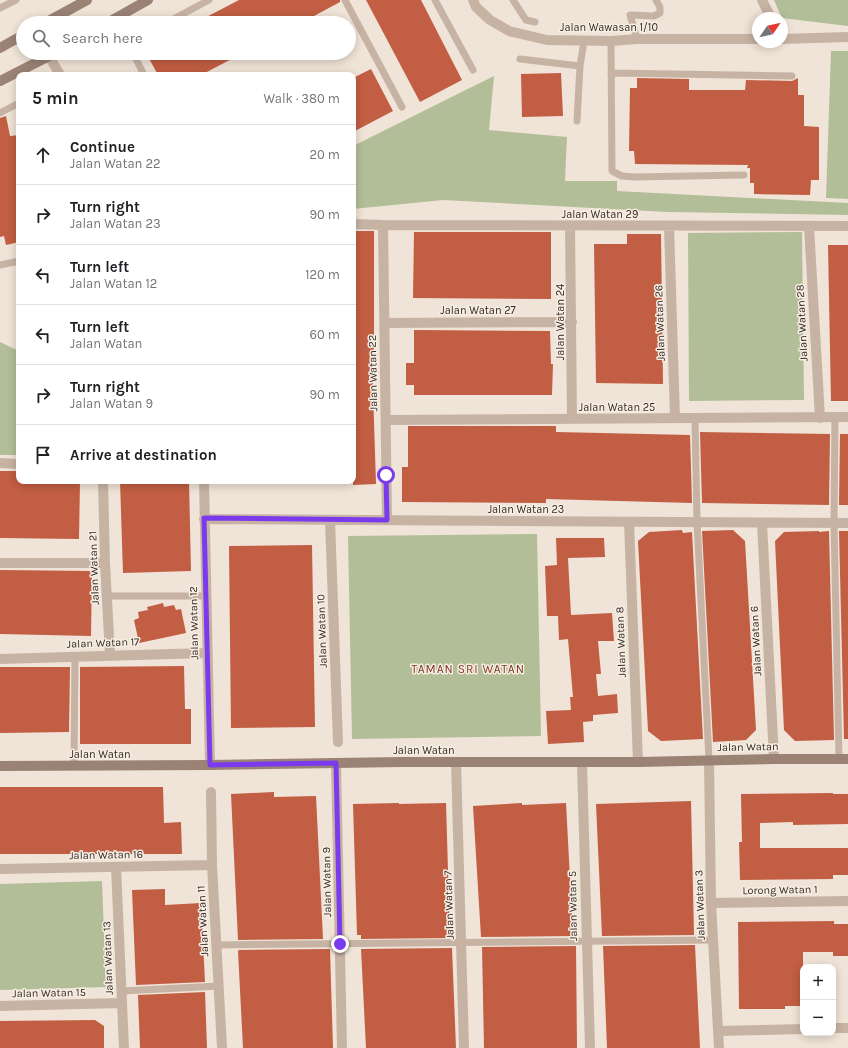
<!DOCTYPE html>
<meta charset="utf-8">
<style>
body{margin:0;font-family:Karla,sans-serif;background:#f2f2f2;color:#202124}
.controls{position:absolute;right:12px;bottom:12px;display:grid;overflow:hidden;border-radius:8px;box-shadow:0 2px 10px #0003}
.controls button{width:36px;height:36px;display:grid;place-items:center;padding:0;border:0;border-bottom:1px solid #e0e0e0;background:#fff;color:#202124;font:20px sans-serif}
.compass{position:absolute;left:752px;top:12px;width:36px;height:36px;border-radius:50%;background:#fff;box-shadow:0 2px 10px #0003;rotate:56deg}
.stop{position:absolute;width:12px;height:12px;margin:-9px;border:3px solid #7c3aed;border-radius:50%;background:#fff}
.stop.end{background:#7c3aed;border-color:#fff;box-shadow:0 1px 4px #0008}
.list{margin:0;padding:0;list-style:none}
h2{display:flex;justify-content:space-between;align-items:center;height:52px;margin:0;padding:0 16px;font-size:17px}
h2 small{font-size:13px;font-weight:400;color:#757577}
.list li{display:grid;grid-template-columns:26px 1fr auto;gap:12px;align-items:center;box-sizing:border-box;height:60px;padding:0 16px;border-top:1px solid #e0e0e0}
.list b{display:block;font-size:15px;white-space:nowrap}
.list p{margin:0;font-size:13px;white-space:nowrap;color:#757577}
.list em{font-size:13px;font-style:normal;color:#757577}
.icon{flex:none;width:22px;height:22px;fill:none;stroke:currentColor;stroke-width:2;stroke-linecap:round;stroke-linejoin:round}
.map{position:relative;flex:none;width:848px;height:1048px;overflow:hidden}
.search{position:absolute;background:#fff;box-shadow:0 2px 10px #0003;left:16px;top:16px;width:340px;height:44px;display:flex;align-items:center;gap:10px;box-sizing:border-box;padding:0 14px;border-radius:22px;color:#757577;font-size:15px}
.panel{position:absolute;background:#fff;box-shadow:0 2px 10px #0003;left:16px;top:72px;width:340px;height:412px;border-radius:8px}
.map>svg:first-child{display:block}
</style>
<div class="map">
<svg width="848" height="1048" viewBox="0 0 848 1048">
<rect width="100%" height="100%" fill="#f0e3d7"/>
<path fill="#b2be98" d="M774,0H848V26L782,18Z
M831,51H848V199L826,198Z
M494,76L489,130L567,137L565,181H617V191L848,203V215L668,212L443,200L353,209V146Z
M802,232L804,400L689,401L688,233Z
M0,342L19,351V455H0Z
M537,534L541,736L352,739L348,536Z
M102,881L106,987L0,990V884Z"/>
<path fill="#c25e43" d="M239,0H340V2L301,23H195Z
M366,0H421L462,80L420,102Z
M146,53H243L201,75H158Z
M371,69L393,111L353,132V78Z
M561,73L563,116L522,117L521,74Z
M637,78L689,79V90H745L746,80L792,81L798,78V95H804V126L819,127V180H811L810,195L754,194V183H750V168H747L748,165L635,164L634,151H629L630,88H637Z
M6,116L10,136L19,135V242L6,245L4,236L0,237V118Z
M353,231H374V360H372L376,484L353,485Z
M414,232H551V299L413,298Z
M627,234H661L663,384L596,383L594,244H627Z
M828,245H848V401H831Z
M414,330L550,331L551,364H553L552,395H414V385H406V363H414Z
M408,426H556V432L690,435L692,503L546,499V503L402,502V467H408Z
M700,432L830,434L829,505L702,503Z
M840,434H848V505H839Z
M0,471H19V481H80L79,539L0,538Z
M120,481H189L191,571L123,573Z
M682,530L683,533L692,532L703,739L661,741L648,731L638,541L649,532Z
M733,530L745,541L756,730L746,740L713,742L702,531Z
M819,531V532L829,531L834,740L795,741L784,730L775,541L784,532Z
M839,531H848V739H844Z
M556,538H604L605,557L568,558L571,615L612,613L614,641H598L601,674H596L598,696L617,694L618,713L593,715V721L583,722L584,742L548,744L546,711L571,710L570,697H573L568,639L559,640L558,616H547L545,566L557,565Z
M312,545L315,727L231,728L229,546Z
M0,570L92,571L91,636L0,634Z
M163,603L164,607L174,605L176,610L181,609L186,633L139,643L134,620L139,618L138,612L148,610L147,607Z
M184,666L185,709H191V744H80V667Z
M0,667H70L69,732L0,733Z
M0,787H163L164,823L181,822L182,854H0Z
M274,792V797L316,796L323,939L238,940L231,794Z
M833,793V794H848V824L793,825V822L760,823V848H848V875H833V879L740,880L739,842H742L741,794Z
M691,801L694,935L602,936L596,804Z
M399,803V804L446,803L450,938L361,939V935H357L353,804Z
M522,803V805L566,803L573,936L481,937L473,806Z
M165,889V905L201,903L205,982L136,985L132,890Z
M834,921V924H848V956H833V952H803V1006H785V1009H739L738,922Z
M695,945L700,1048H607L603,946Z
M576,946L577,1048H484L482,947Z
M452,948L456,1048H366L361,949Z
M330,949L333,1048H243L238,951L239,950Z
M205,992L207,1048H140L138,995Z
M95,1020L104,1026V1048H0V1021Z"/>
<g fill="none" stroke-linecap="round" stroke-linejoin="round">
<path stroke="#c7b3a4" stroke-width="7" d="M345,0L402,107
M435,0L473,70
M513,0L526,20L535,22
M0,8L16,0
M166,23L209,0
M637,39L630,15L654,16L660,13V7L656,0
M611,41L612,171L622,176L635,177L744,175
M133,53L144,75
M520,59L580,66
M611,73L792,76
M0,113L19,103
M577,121L580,66L584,41
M0,265L19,261
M835,417L834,523L839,759
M695,419L697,522L709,760
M107,596H205
M74,766L75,656
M216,945L713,940
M122,991L219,986"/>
<path stroke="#c7b3a4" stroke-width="10" d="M473,0L476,7L490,20L509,31L547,40L611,41L637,39H758
M762,0L771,18
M782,39L848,37
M49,56L60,75
M353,224L383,225L848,226
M383,225L387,520
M570,226L572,419
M669,226L675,418
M809,226L820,418
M385,323L572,322
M386,420L848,417
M0,463L19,464
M103,481L105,563L110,655
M204,481L210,765
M204,519L848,523
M330,520L338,742
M629,522L638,762
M762,523L774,759
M0,563H105
M0,659L206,653
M709,760L711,903L719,1048
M456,762L464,1048
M336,763L342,1048
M582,763L590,1048
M211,792L212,865L222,1048
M116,867L124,1048
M0,869L212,865
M711,903L848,901
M0,1006L122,1003
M833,1028H848
M719,1031L803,1029"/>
<path stroke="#9a8275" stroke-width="10" d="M45,23L87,0
M107,23L148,0
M0,48L23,35
M0,81L55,53
M0,766L210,765L402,762H638L774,759H848"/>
</g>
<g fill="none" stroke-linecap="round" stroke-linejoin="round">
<path stroke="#7c3aed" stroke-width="5" d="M340,944L336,763L210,765L204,518L387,520L386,475"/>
</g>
<g text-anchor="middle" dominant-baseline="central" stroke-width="3" stroke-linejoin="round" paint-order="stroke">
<g font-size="11" fill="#322925" stroke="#f8eee3">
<text x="609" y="27">Jalan Wawasan 1/10</text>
<text x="600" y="214">Jalan Watan 29</text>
<text x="478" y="310">Jalan Watan 27</text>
<text transform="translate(560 322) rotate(-90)">Jalan Watan 24</text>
<text transform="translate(660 323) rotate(-92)">Jalan Watan 26</text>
<text transform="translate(802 323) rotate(-93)">Jalan Watan 28</text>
<text transform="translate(373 373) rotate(-91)">Jalan Watan 22</text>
<text x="617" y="407">Jalan Watan 25</text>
<text x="526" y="509">Jalan Watan 23</text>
<text transform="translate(94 568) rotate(-92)">Jalan Watan 21</text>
<text transform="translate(194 623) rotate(-91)">Jalan Watan 12</text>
<text transform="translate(322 631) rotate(-92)">Jalan Watan 10</text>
<text transform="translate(756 641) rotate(-93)">Jalan Watan 6</text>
<text transform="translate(621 642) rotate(-92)">Jalan Watan 8</text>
<text transform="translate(103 643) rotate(-2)">Jalan Watan 17</text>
<text transform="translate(748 747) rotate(-1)">Jalan Watan</text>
<text x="424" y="750">Jalan Watan</text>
<text x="100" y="754">Jalan Watan</text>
<text transform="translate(106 855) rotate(-1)">Jalan Watan 16</text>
<text transform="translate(327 882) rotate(-91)">Jalan Watan 9</text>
<text transform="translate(780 890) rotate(-1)">Lorong Watan 1</text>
<text transform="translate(449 905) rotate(-92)">Jalan Watan 7</text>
<text transform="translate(700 905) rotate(-92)">Jalan Watan 3</text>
<text transform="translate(573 906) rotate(-91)">Jalan Watan 5</text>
<text transform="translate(203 921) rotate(-93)">Jalan Watan 11</text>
<text transform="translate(108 958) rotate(-92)">Jalan Watan 13</text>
<text transform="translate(49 993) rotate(-1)">Jalan Watan 15</text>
</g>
<g font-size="12" letter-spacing="1" fill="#7e3521" stroke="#f8eee3">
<text x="468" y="669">TAMAN SRI WATAN</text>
</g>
</g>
</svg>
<div class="controls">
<button>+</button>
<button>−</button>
</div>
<svg class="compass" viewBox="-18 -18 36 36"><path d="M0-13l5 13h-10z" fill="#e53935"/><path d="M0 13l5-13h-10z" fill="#757577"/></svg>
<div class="stop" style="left:386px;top:475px"></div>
<div class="stop end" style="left:340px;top:944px"></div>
<div class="search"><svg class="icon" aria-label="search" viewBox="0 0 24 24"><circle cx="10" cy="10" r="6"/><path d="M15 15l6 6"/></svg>Search here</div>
<section class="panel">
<h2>5 min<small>Walk · 380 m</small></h2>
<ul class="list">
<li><svg class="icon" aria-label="ahead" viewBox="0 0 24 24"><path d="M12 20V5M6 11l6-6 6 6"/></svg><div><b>Continue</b><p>Jalan Watan 22</p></div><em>20 m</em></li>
<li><svg class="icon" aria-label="right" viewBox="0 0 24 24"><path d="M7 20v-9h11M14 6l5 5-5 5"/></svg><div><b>Turn right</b><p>Jalan Watan 23</p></div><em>90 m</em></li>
<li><svg class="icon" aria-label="left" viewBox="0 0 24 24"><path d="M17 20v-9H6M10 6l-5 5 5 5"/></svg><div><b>Turn left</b><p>Jalan Watan 12</p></div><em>120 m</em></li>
<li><svg class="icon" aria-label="left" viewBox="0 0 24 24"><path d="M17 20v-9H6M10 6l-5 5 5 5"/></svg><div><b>Turn left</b><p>Jalan Watan</p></div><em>60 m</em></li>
<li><svg class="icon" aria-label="right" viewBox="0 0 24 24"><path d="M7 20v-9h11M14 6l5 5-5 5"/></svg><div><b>Turn right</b><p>Jalan Watan 9</p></div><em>90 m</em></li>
<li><svg class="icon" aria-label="arrive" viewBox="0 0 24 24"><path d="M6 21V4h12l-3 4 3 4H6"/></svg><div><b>Arrive at destination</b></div></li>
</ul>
</section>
</div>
